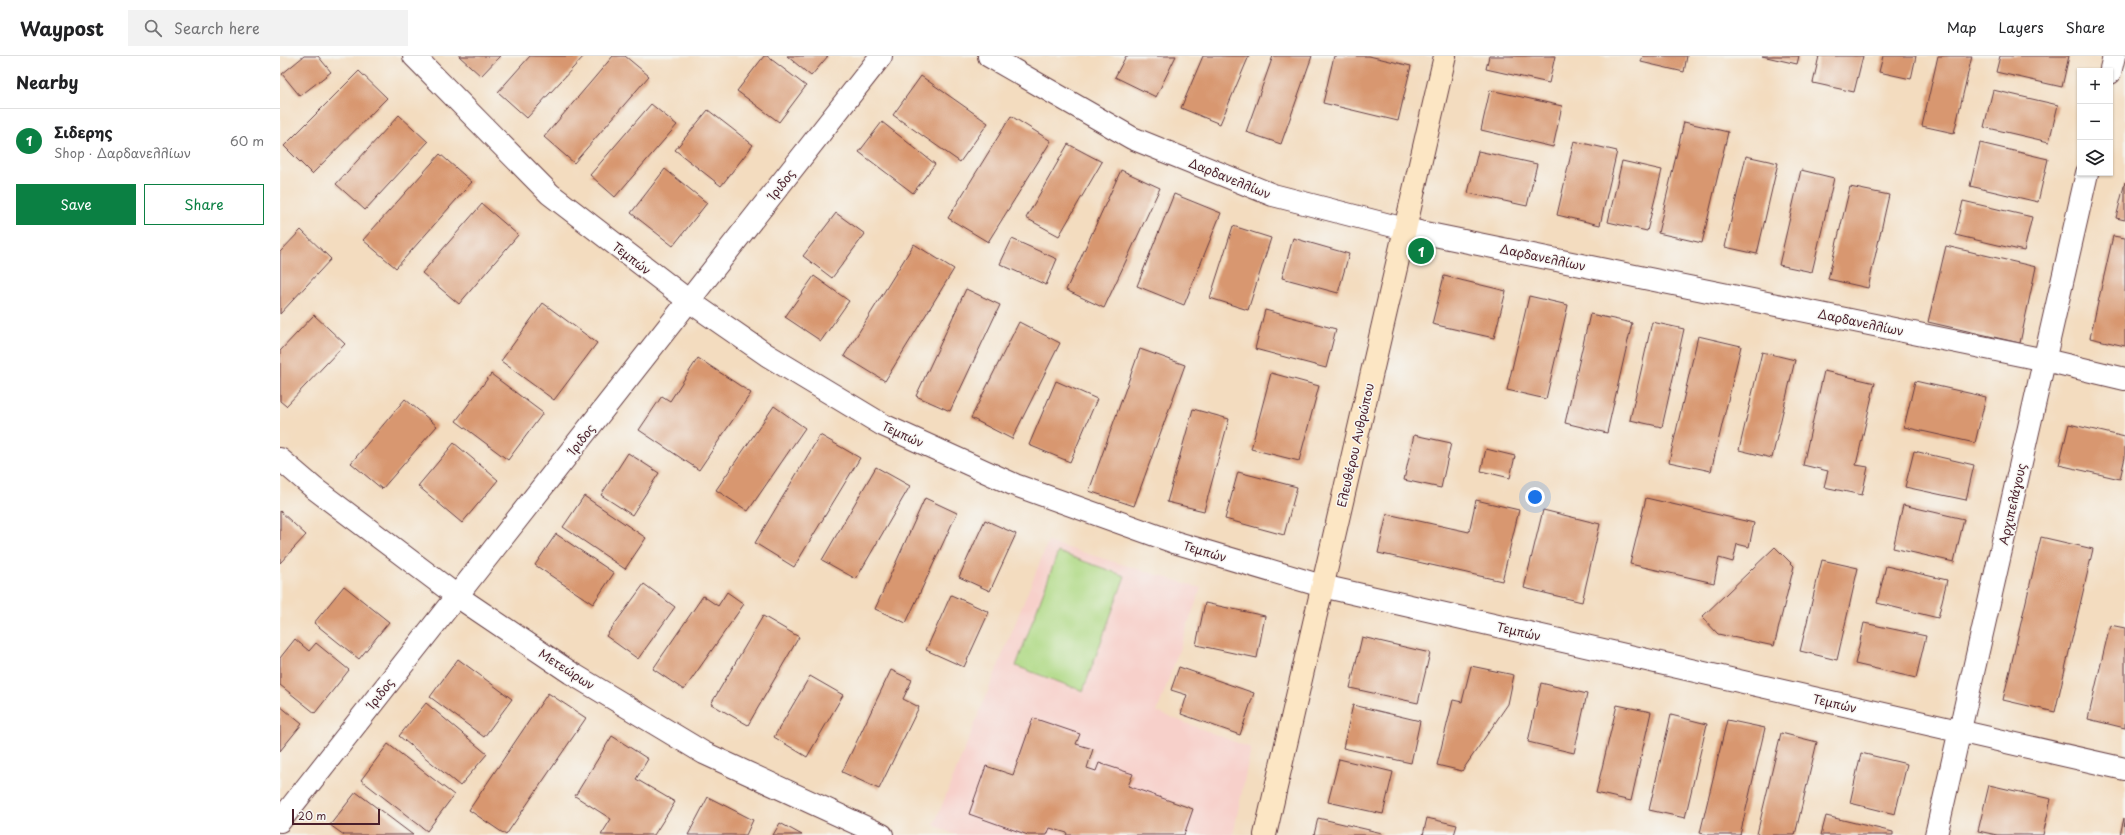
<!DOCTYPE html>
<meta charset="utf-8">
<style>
body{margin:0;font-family:"Playpen Sans",sans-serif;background:#f2f2f2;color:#202124}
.controls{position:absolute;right:12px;top:12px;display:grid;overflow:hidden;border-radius:0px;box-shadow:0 1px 3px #0004}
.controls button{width:36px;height:36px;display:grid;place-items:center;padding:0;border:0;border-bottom:1px solid #e0e0e0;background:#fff;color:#202124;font:20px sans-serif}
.scale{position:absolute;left:12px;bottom:10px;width:88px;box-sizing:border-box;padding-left:4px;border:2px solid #4a1f2b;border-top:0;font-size:11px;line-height:14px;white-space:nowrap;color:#4a1f2b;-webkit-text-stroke:3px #f6f6f2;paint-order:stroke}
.you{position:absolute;left:1255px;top:441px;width:14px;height:14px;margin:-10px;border:3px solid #fff;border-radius:50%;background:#1a73e8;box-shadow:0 0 0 6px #1a73e833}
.badge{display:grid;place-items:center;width:26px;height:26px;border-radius:50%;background:#0b8043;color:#fff;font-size:13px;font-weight:700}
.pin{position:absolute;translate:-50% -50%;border:2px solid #fff;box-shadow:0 1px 4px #0006}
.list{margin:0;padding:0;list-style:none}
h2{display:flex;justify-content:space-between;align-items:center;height:52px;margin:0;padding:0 16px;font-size:17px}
h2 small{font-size:13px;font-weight:400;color:#757577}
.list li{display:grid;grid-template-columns:26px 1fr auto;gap:12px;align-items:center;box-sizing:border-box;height:64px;padding:0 16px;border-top:1px solid #e0e0e0}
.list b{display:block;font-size:15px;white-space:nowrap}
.list p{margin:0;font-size:13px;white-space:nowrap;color:#757577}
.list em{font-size:13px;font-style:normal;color:#757577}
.actions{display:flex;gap:8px;padding:12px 16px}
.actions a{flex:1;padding:9px 0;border:1px solid #0b8043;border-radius:0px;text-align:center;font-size:14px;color:#0b8043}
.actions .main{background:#0b8043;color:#fff}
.icon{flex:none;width:22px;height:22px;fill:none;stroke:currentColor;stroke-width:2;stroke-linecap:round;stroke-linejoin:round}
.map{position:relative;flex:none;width:1845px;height:779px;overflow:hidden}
header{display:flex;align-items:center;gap:24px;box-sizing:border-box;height:56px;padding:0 20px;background:#fff;border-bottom:1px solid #e0e0e0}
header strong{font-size:19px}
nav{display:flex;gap:22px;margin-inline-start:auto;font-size:14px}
.search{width:280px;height:36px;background:#f2f2f2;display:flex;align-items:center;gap:10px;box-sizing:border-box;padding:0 14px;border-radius:0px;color:#757577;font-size:15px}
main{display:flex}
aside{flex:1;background:#fff}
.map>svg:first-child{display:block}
</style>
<header>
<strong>Waypost</strong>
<div class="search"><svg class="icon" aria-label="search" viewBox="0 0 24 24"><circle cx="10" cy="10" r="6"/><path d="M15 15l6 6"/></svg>Search here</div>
<nav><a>Map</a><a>Layers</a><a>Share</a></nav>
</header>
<main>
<aside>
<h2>Nearby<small></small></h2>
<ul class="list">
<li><span class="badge">1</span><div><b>Σιδερης</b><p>Shop · Δαρδανελλίων</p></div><em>60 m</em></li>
</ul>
<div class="actions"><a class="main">Save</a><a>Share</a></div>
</aside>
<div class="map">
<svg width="1845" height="779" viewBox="0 0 1845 779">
<rect width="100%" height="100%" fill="#f6f6f2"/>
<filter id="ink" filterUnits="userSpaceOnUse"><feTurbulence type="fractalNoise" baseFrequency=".025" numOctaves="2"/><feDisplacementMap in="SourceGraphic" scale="8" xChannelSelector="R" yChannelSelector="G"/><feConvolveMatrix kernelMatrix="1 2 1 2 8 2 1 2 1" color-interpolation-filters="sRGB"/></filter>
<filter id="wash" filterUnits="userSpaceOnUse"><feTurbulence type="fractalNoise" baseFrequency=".012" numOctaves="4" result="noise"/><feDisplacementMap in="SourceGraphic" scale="16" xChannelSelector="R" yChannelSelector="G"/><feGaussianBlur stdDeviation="0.9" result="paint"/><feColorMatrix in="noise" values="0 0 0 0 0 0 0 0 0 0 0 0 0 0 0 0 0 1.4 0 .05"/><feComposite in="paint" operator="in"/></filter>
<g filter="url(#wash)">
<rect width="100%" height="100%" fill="#f3dcbf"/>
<path fill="#f7d0ca" d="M768,486L921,532L877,656L971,692L953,779H675L654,769Z"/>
<path fill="#afd984" stroke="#7c7c58" d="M778,496L845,520L803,635L736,610Z"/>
<g id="blocks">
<path fill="#d8976f" d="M24,0H38L51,16L20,40L2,18Z
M179,0H220L201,20Z
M250,0H304L247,62L218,36Z
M333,0H345L369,20L294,107L264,81Z
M484,0H487L526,30L499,66L457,35Z
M507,0H548L531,20Z
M846,0H896L876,41L835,21Z
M923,0H969L940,68L901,52Z
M993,0H1032L1001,88L966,76Z
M1054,0H1089L1131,10L1118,65L1043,47Z
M1209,0H1275L1269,27L1206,13Z
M1363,0H1407L1404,16L1361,6Z
M1482,0H1519L1517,8Z
M1539,0H1583L1574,36L1533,27Z
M1603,0H1636L1631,23L1599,16Z
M1658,0H1692L1674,77L1642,70Z
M1720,0H1789L1782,31L1716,16Z
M79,15L107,42L32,118L4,90Z
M641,20L708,67L680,106L613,59Z
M1210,34L1282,50L1273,91L1201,74Z
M1713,34L1778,49L1769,86L1704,71Z
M371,48L397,69L335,141L310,119Z
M428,54L473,89L441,130L395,94Z
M119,59L148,86L85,154L56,128Z
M731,60L771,85L708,186L668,162Z
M602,66L655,108L633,137L579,96Z
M1404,66L1448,76L1422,187L1378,177Z
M1294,85L1337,95L1320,169L1277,159Z
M1700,87L1768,103L1758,146L1690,130Z
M788,88L822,106L779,180L746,162Z
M1198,95L1257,108L1247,150L1188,137Z
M160,98L192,126L116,212L83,184Z
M1466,100L1498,107L1477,198L1445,191Z
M1342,105L1382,114L1367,175L1328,166Z
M385,113L427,147L393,190L351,157Z
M841,114L880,132L824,252L786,234Z
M1521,114L1554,122L1532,216L1499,209Z
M1845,126V164L1836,162Z
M1570,131L1609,139L1588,232L1548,223Z
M894,138L941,157L904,249L857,230Z
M1683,145L1752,161L1744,195L1675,179Z
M202,148L238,179L179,248L142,217Z
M556,157L585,178L552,222L523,200Z
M953,170L991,182L968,254L930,242Z
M21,174L51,203L0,258V196Z
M1833,180L1845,182V290L1810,282Z
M1013,182L1069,198L1058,237L1002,222Z
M732,183L777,203L766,229L720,208Z
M634,188L674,213L605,325L564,300Z
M1666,190L1756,211L1740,287L1648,266Z
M534,220L569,245L541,285L505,261Z
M1164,220L1226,235L1214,282L1152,268Z
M686,233L720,249L670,355L636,340Z
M1249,240L1288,249L1266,343L1227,334Z
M263,247L317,287L274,344L221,305Z
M985,254L1056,273L1046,312L975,293Z
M1310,258L1352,267L1327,377L1285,367Z
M34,259L65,288L6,350L0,345V295Z
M739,266L780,287L732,383L691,362Z
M1372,266L1404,273L1382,371L1350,364Z
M1418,280L1461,290L1431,415L1389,406Z
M860,293L905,309L854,450L809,435Z
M1482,296L1515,304L1492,402L1459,394Z
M418,302L471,337L419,414L359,374L382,340L390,345Z
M1544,315L1595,327L1576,409L1588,411L1582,439L1544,431L1548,415L1523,409Z
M991,317L1039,330L1019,405L971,393Z
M211,318L263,357L228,404L176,365Z
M776,325L817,343L790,406L749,389Z
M1635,325L1706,341L1695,387L1624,371Z
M125,343L157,370L102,433L71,407Z
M494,350L525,372L468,455L436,434Z
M913,353L949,363L924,455L887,446Z
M1789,368L1845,381V401L1840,423L1779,409Z
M540,379L580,402L514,511L475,487Z
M1134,379L1171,387L1161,432L1124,424Z
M174,387L218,424L182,467L138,430Z
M1206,393L1235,400L1230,422L1201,415Z
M1634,395L1694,409L1686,444L1625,431Z
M348,397L379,417L352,459L321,439Z
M596,411L630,430L576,523L542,504Z
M958,416L1017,431L1004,479L945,463Z
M304,440L366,482L345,513L283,471Z
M645,442L677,457L626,567L595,553Z
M1366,442L1474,467L1469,491L1457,488L1453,506L1439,502L1434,527L1350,508Z
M1196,444L1239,454L1222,525L1098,497L1107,458L1189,476Z
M1623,449L1684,463L1674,506L1613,492Z
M1263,454L1320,468L1302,546L1244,532Z
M0,455L26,479L0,507Z
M705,464L736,478L710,535L679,521Z
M276,478L334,517L313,548L255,509Z
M1761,481L1813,493L1775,656L1723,644Z
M1495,491L1514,510L1494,590L1438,578L1422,561Z
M1542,504L1578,512L1557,604L1520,595Z
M1606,510L1667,524L1658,562L1597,547Z
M364,528L395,551L358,603L326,580Z
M64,530L109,566L79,603L34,567Z
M447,536L464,548L404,634L373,613L423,540L438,550Z
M671,539L709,556L684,611L646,594Z
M925,547L985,560L977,602L916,589Z
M483,560L519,581L468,669L431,648Z
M1584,567L1646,580L1636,622L1575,608Z
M1830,569L1845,572V672L1808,663Z
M1082,581L1150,597L1138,647L1070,632Z
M15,583L29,595L36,587L69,614L35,657L0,629V602Z
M178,603L232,643L204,681L150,641Z
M1191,610L1234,619L1228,648L1182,715L1157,709L1173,644L1182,646Z
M899,611L974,637L960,679L901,658L907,639L891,634Z
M611,614L632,624L623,643L639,651L599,733L562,716Z
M530,620L563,639L527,701L494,681Z
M1261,627L1307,638L1294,697L1248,686Z
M268,637L306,662L226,779L189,754Z
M146,647L207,698L180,730L119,680Z
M1073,649L1140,665L1131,707L1063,692Z
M1337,649L1371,656L1351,745L1316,737Z
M0,650L22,668L0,695Z
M1391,659L1427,668L1405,762L1369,754Z
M753,662L800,678L796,688L813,693L807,712L816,715L819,707L853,718L848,730L913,753L904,779H786L787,777L770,772L767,779H748L689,758L706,710L733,719Z
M1447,664L1485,672L1460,779H1428L1420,777Z
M1501,677L1537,686L1515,779H1482L1477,778Z
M332,680L368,703L356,723L395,746L374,779H321L331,763L295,740Z
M108,688L174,739L147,775L81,724Z
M1581,697L1627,708L1615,758L1570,747Z
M1059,703L1113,716L1103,758L1048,746Z
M1709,729L1771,743L1763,779H1717L1698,775Z
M76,736L133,779H64L50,769Z
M428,741L473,764L466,779H408Z
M1546,760L1613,776V779H1541Z
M1038,762L1102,777L1101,779H1034Z
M1147,762L1177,769L1174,779H1143Z
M1844,762L1845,779H1840Z
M500,767L522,779H493Z"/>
</g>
</g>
<g filter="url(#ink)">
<use href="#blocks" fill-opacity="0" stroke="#633b41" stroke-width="1"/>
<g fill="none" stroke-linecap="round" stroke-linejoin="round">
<defs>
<path id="street" d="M134,0L270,138L409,245L487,299L603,369L735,429L894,486L1042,530L1845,713
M709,0L852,82L993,139L1125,173L1765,304L1845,323
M1830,17L1834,0
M0,403L35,433L177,540L291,617L424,697L602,779
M0,765L601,0
M1656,779L1807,117"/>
<path id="secondary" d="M985,779L1165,0"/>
</defs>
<use href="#street" stroke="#633b41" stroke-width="24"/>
<use href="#secondary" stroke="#633b41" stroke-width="24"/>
<use href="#street" stroke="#fff" stroke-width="22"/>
<use href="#secondary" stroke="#fce6c4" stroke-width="22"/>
</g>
</g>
<g text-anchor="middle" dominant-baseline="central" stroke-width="3" stroke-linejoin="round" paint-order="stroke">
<g font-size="12" fill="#4a1f2b" stroke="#f6f6f2">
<text transform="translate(950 122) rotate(22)">Δαρδανελλίων</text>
<text transform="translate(501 128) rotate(-52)">Ίριδος</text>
<text transform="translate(1263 201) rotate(12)">Δαρδανελλίων</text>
<text transform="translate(352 202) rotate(38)">Τεμπών</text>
<text transform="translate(1581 266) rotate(12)">Δαρδανελλίων</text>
<text transform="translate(623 378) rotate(25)">Τεμπών</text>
<text transform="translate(301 383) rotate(-52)">Ίριδος</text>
<text transform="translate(1075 389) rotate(-77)">Ελευθέρου Ανθρώπου</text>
<text transform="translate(1732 448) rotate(-77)">Αρχιπελάγους</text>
<text transform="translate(925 495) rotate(17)">Τεμπών</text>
<text transform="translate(1239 575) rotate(13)">Τεμπών</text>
<text transform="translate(287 613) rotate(33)">Μετεώρων</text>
<text transform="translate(100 637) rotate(-52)">Ίριδος</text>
<text transform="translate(1555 647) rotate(13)">Τεμπών</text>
</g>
</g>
</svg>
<div class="controls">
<button>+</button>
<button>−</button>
<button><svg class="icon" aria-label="layers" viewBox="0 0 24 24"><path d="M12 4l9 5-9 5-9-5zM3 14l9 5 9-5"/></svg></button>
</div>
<div class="scale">20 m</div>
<div class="you"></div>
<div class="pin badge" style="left:1141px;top:195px">1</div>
</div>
</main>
